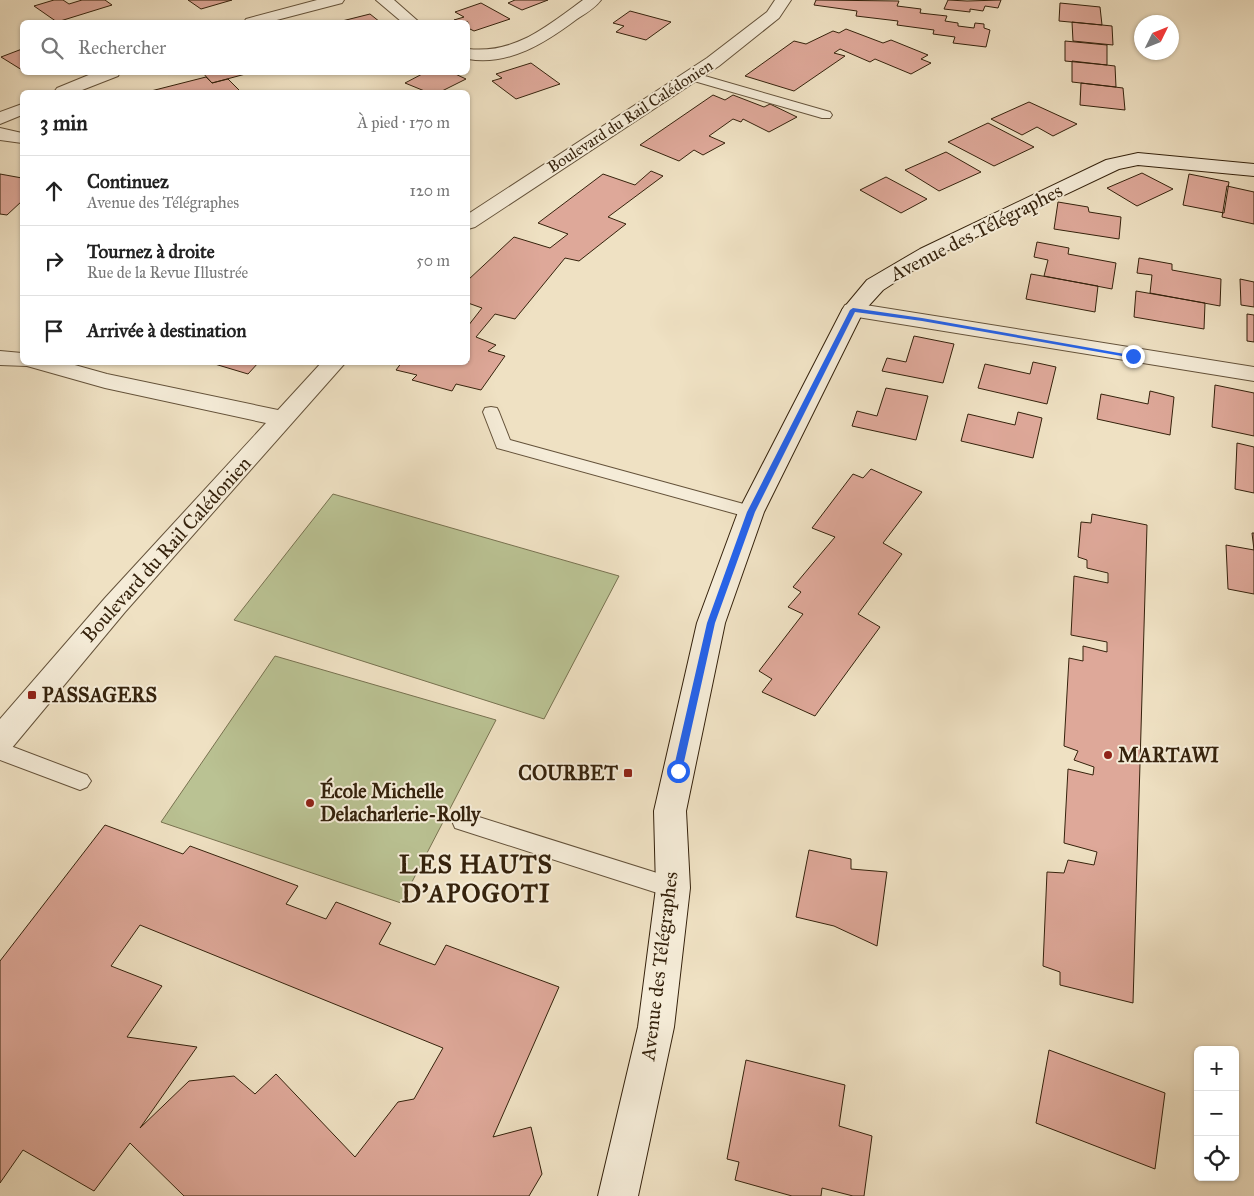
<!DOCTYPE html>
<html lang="fr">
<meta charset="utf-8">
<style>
body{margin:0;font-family:"IM FELL Great Primer",serif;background:#f6f6f6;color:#222}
.controls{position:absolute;right:15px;bottom:15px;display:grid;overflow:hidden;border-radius:8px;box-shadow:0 1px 4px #0004}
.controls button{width:45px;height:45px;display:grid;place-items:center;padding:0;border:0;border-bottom:1px solid #e0e0e0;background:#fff;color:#222;font:25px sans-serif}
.compass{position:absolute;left:1134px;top:15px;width:45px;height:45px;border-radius:50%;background:#fff;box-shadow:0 1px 4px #0004;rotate:47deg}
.stop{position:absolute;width:15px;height:15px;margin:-11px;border:4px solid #2563eb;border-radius:50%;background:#fff}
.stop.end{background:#2563eb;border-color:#fff;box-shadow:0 1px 5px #0008}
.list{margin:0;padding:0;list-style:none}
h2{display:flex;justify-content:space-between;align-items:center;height:65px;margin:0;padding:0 20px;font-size:21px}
h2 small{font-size:16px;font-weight:400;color:#767676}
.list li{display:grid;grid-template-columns:32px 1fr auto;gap:15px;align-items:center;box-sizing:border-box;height:70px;padding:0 20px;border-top:1px solid #e0e0e0}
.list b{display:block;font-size:19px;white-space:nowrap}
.list p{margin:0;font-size:16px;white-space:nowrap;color:#767676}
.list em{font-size:16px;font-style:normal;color:#767676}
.icon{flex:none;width:28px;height:28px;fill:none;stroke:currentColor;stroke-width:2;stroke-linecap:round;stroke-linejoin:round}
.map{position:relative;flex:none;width:1254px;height:1196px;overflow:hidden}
.search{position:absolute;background:#fff;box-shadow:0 1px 4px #0004;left:20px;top:20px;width:450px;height:55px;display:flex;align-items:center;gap:12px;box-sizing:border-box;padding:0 18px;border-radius:8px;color:#767676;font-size:19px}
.panel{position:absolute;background:#fff;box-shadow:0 1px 4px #0004;left:20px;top:90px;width:450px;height:275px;border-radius:8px}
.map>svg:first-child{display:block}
</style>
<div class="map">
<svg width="1254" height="1196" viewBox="0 0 1254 1196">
<rect width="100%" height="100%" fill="#efe1c3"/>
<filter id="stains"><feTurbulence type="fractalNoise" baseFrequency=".004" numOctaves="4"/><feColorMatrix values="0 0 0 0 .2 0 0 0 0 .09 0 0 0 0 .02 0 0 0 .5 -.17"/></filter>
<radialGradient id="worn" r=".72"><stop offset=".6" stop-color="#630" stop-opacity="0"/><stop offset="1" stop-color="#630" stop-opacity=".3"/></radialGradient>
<path fill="#bac293" stroke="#787250" d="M333,494L619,576L544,719L234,620Z
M275,656L496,720L401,903L161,822Z"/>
<path fill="#dea899" stroke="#35220c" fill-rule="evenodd" d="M54,0H63L69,4L82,0H105L112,5L57,22L34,6Z
M188,0H232L201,9Z
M515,0H548L522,10L508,3Z
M816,0L899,1L897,6L921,9L920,13L947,16L945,21L958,23V26L974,28L975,23L984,24V28L990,30L986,47L953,43L955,37L933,34L934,30L897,25L898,21L856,16L857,11L814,5Z
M948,0L967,1L1001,0L998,8L985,6L983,11L970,9V12L944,9Z
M481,3L510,19L474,31L468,28V22L454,20L464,17L455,12Z
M1060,3L1100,7L1102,25L1059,21Z
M630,11L671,22L646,40L616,32L624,26L613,23Z
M370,14L380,22H338Z
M1072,22L1112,26L1113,45L1073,41Z
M846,29L883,43L891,40L928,55L921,59L931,63L911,74L875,59L870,62L840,49L834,53L845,56L794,91L745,76L794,41L806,44L833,31L839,33Z
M1065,41L1107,45V65L1065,61Z
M22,49V70L1,57Z
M1072,61L1115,66L1116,87L1072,82Z
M531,63L560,84L516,99L492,81L502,78L496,74Z
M202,72H253L212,83Z
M426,72H451L466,79L440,92H427L405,83Z
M206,77L212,83L228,79L241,92H147Z
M1081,83L1123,88L1125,110L1080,105Z
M713,95L725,100L733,95L764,107L770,104L797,117L769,132L743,119L741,122L733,119L709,136L725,143L703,155L694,150L679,161L640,145Z
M1029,102L1077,124L1053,136L1037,127L1022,135L991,119Z
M988,123L1034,147L994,166L948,142Z
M946,152L981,172L939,191L905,170Z
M651,171L663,176L608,217L626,224L579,261L565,258L515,319L495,314L476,337L496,345L488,351L505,356L481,390L456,384L452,391L412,380L417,375L396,370L402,362H468V326L482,308L468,303V280L514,237L550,248L568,234L538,223L603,174L635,185Z
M1142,173L1173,189L1137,206L1107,188Z
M0,174L22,178V201L7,215L0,214Z
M1189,174L1229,182L1224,213L1183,205Z
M886,177L927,199L901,213L860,190Z
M1227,186L1254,192V224L1222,217Z
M1058,202L1088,207L1089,212L1121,217L1119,239L1054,229Z
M1037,242L1069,248L1068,254L1116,263L1112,289L1044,276L1048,260L1034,257Z
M1139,258L1172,264V270L1221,279L1220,306L1150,293L1152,275L1137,273Z
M1031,274L1098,286L1095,312L1026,299Z
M1240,279L1254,282V307L1241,305Z
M1136,291L1205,303L1204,329L1134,317Z
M1247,314L1254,315V342L1247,341Z
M914,336L954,344L943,383L882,371L887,358L906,362Z
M208,362H259L248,374Z
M1033,362L1056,367L1047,404L978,388L985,364L1030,374Z
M1215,385L1254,393V436L1212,427Z
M886,388L928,396L916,440L852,426L857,411L877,416Z
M1150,391L1174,397L1170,435L1097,419L1101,394L1148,404Z
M1018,412L1042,418L1033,458L961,441L968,414L1015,425Z
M1237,443L1254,447V493L1235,489Z
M871,469L922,492L883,543L902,554L858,614L880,627L815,716L762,692L772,679L759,671L803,614L788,607L801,592L793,587L835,537L812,528L853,474L863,478Z
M1092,514L1147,525L1133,1003L1060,985V972L1043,966L1047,872L1064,873L1068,860L1094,865L1097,852L1064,843L1068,769L1093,775L1094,767L1074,760L1078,751L1064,746L1069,658L1083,661V646L1107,652V642L1071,635L1074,576L1108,583V573L1087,568V560L1078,557L1081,522L1091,523Z
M1252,533H1254V594L1228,589L1226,545L1254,550Z
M105,825L183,854L190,846L298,886L286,904L326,919L336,902L391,923L379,944L435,965L446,945L559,987L493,1137L531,1127L542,1174L529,1196H184L130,1143L94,1191L23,1150L0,1183V961ZM140,925L290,986L443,1048L414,1099L398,1102L355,1157L276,1074L255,1094L234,1076L189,1081L140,1128L197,1047L127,1037L162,986L111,966Z
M809,850L851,859V869L887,872L877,946L834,926L796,917Z
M1049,1050L1165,1093L1155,1169L1036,1123Z
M746,1060L845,1085L839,1126L872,1136L864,1196H853L822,1188L821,1196H792L735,1180L739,1162L727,1159Z"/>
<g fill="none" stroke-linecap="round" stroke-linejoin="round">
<defs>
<path id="lane" d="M691,72L830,112L832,115L830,118H822L687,79L685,76Z
M491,407L497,408L499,412L510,440L751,506L757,508L760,512L757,516L751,518L497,448L483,412L485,408Z
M0,742L87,775L91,781L87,787L80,790L0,760Z
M463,812L673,878L681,881L684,888L681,895L673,898L455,828L452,821L455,814Z"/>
<path id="street" d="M317,0H344L342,3L269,22H244L246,19Z
M376,0H394L419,22H402Z
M583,0H601C595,8 585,14 577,19C545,43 509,66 468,59V49C515,54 546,27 583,0Z
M775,0H791L779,18L719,66L475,227L468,229V214L707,58L767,12Z
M96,72H120L118,76L77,92H54L57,88Z
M22,104V115L0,124V112Z
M0,128L22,133V143L0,140Z
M853,303L1254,367V381L845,315L842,310L845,305Z
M0,351L22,353V362H64L107,374L278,410L322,362H346L125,612L11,749L0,752V719L105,598L266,423L105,388L27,366L0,365Z"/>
<path id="secondary" d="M1138,153L1254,164V176L1138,165L1119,169L934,257L883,290L863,312L764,512L725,623L686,811L690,888L674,1027L638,1196H598L638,1027L656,888L654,811L697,623L738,512L842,310L867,280L920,249L1106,160Z"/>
</defs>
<use href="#lane" stroke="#64523a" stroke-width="2"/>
<use href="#street" stroke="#64523a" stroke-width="2"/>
<use href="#secondary" stroke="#35220c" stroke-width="2"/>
<use href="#lane" fill="#f5ecd8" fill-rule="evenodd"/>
<use href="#street" fill="#f5ecd8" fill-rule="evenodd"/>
<use href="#secondary" fill="#f5ecd8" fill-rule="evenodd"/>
</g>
<path fill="#2563eb" d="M853,308L922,318L1136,356L1133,358L922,321L855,312L755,512L715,623L682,771L681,774H675L673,771L707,623L747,512L850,310Z"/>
<g fill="#8f2418" stroke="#f5ecd8" stroke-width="2">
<rect x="27" y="690" width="10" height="10" rx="2.5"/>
<circle cx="1108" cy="755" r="5"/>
<rect x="623" y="768" width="10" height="10" rx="2.5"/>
<circle cx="310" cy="803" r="5"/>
</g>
<g text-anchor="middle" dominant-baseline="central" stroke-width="4" stroke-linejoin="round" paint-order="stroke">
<g font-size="16" fill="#35220c" stroke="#f5ecd8">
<text transform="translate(630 116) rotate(-33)">Boulevard du Rail Calédonien</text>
</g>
<g font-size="20" fill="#35220c" stroke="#f5ecd8">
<text transform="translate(976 232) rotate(-27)">Avenue des Télégraphes</text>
<text transform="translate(166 549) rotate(-48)">Boulevard du Rail Calédonien</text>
<text transform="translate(659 966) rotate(-83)">Avenue des Télégraphes</text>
</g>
<g font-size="20" font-weight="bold" fill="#35220c" stroke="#f5ecd8" text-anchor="start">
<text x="42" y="695">PASSAGERS</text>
<text x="1118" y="755">MARTAWI</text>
<text x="618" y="773" text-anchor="end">COURBET</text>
<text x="320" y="791">École Michelle<tspan x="320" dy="23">Delacharlerie-Rolly</tspan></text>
</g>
<g font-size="25" font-weight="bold" letter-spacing="1" fill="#35220c" stroke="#f5ecd8">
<text x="476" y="864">LES HAUTS<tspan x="476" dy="29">D'APOGOTI</tspan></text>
</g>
</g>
<rect width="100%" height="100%" filter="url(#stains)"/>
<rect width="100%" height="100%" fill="url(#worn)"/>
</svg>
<div class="controls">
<button>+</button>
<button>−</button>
<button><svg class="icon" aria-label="locate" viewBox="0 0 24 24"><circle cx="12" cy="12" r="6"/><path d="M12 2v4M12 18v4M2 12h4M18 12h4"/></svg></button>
</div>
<svg class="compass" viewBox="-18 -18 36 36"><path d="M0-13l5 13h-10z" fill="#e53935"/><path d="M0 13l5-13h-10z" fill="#767676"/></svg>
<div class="stop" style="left:678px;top:771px"></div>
<div class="stop end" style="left:1133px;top:356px"></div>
<div class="search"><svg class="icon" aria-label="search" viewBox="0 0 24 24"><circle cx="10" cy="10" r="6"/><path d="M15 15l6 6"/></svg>Rechercher</div>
<section class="panel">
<h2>3 min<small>À pied · 170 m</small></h2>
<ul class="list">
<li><svg class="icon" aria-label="ahead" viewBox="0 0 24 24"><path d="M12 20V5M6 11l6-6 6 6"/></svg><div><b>Continuez</b><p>Avenue des Télégraphes</p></div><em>120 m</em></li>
<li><svg class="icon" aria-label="right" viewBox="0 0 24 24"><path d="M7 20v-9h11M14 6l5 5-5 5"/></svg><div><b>Tournez à droite</b><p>Rue de la Revue Illustrée</p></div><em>50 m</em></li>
<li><svg class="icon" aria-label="arrive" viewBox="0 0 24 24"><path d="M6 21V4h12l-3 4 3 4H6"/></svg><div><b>Arrivée à destination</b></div></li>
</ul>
</section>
</div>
